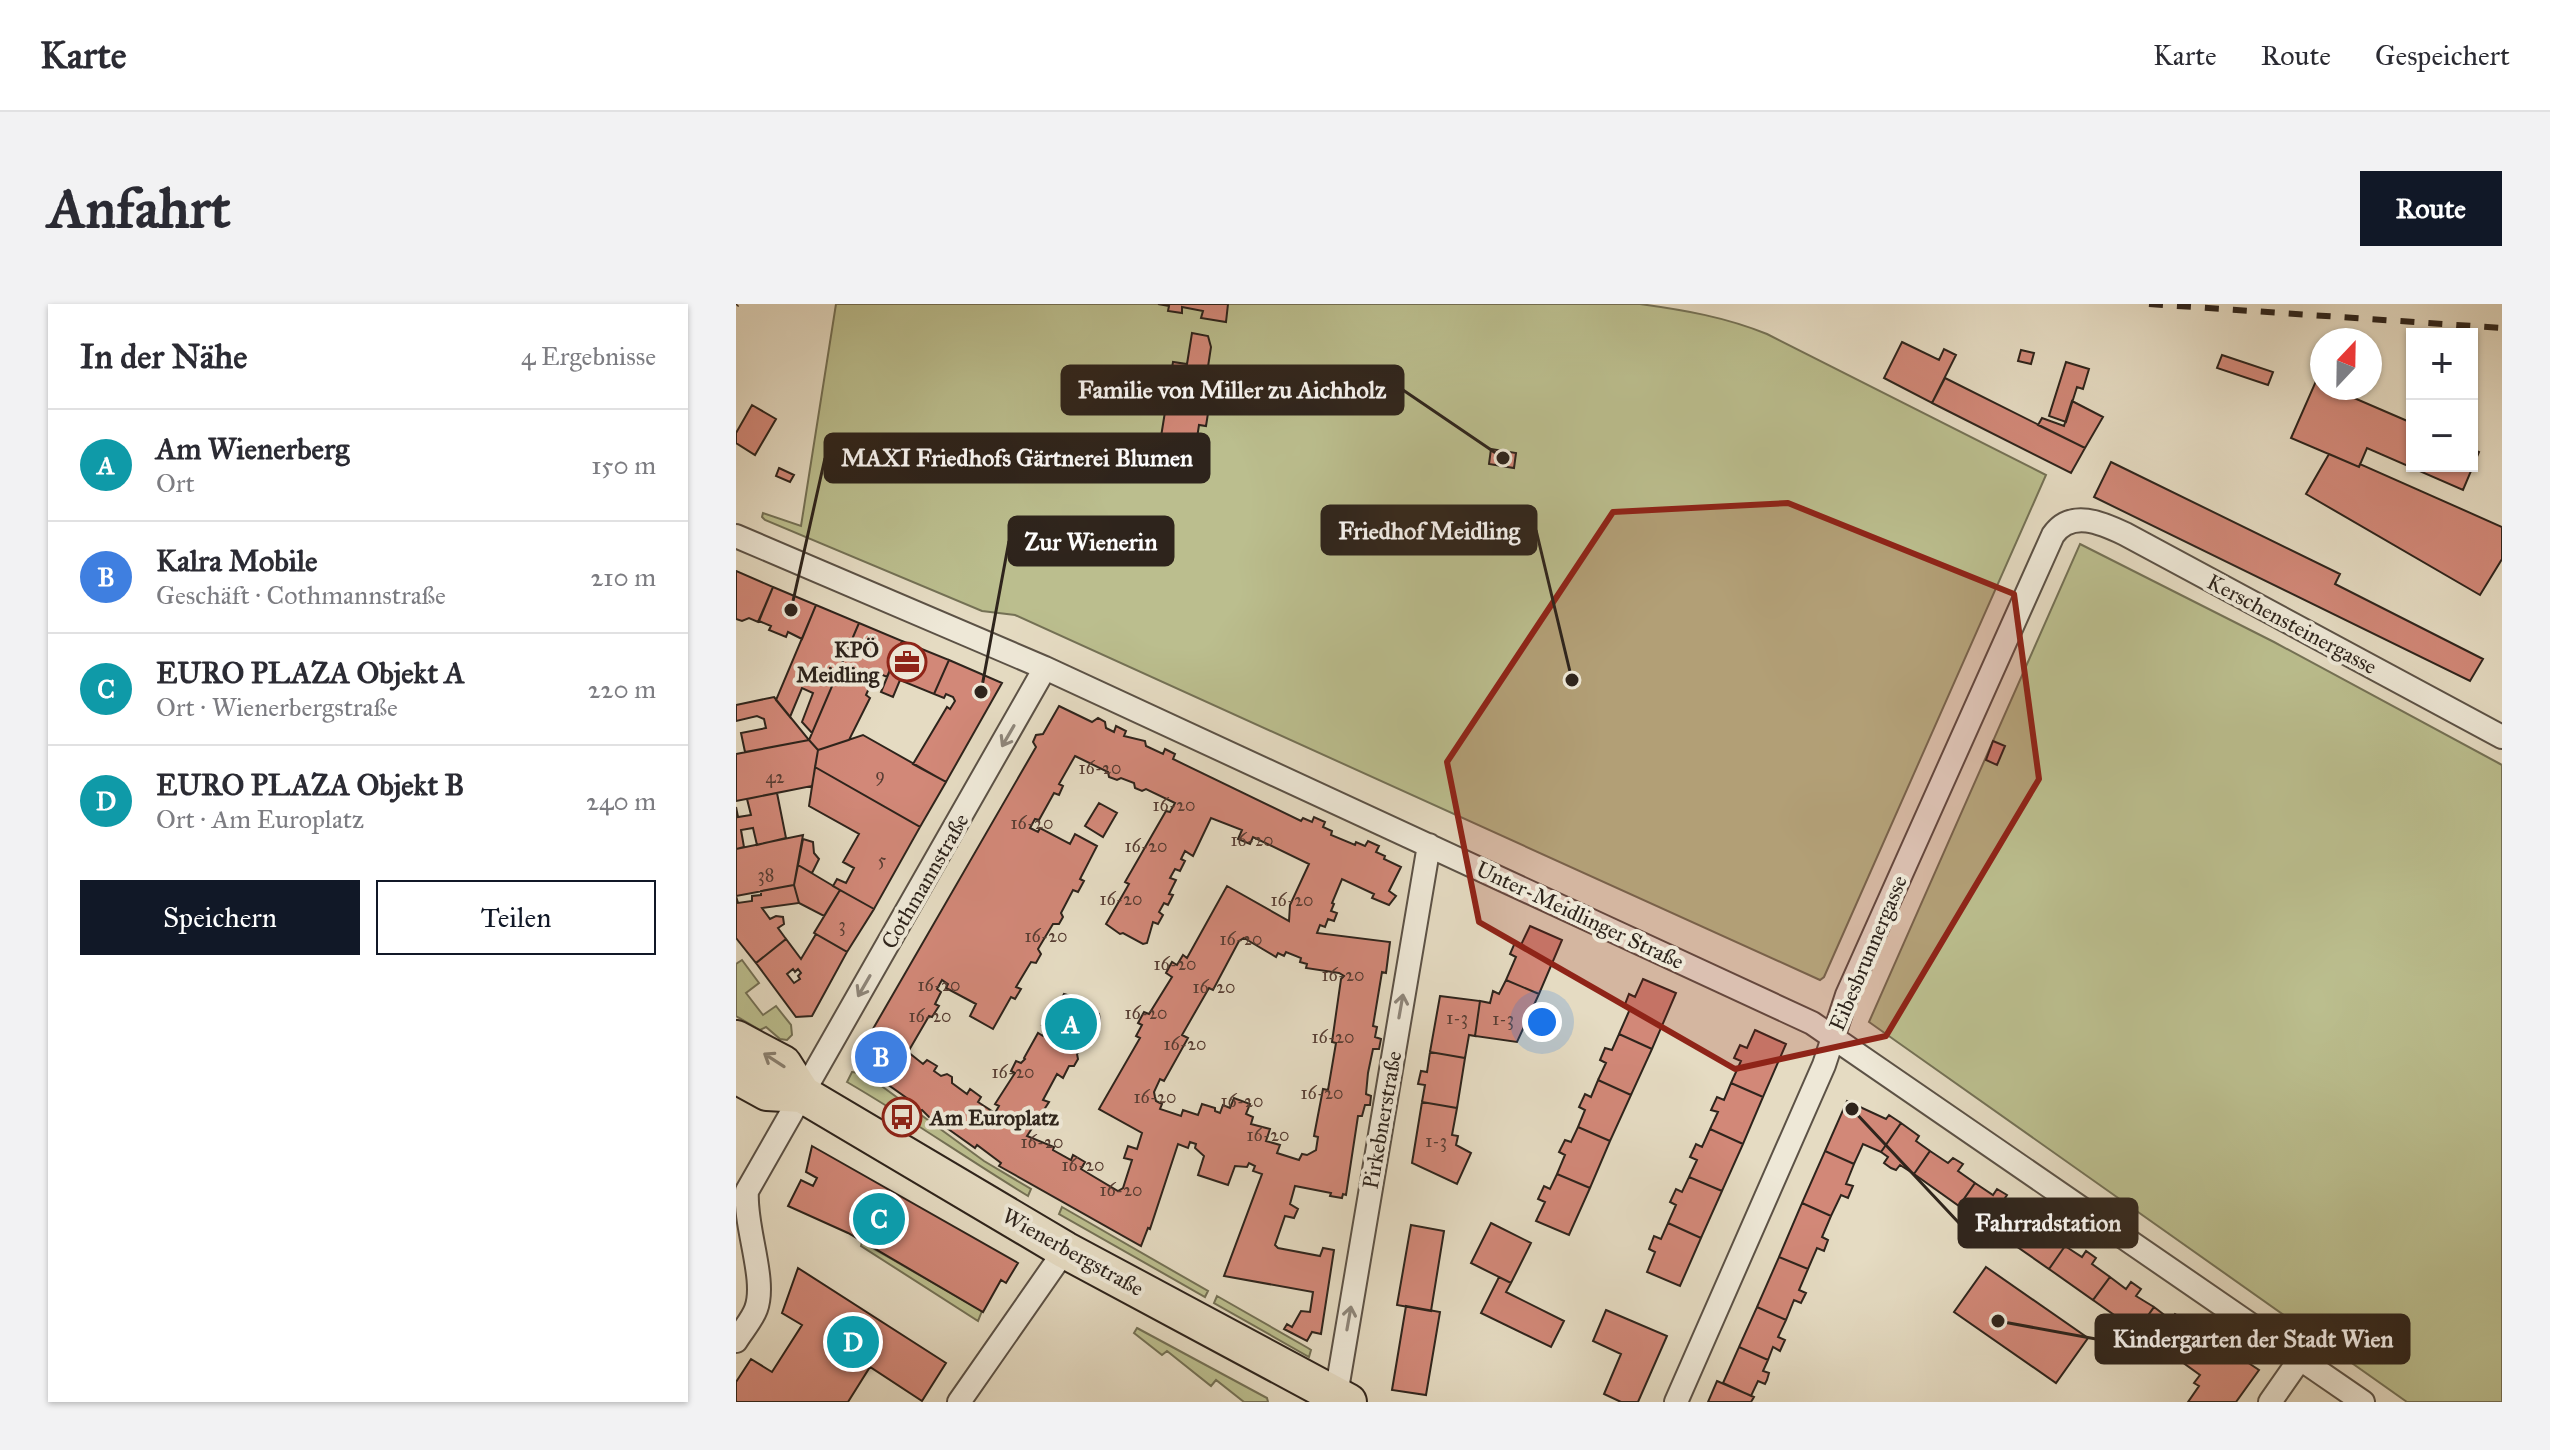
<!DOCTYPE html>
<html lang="de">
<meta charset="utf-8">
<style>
body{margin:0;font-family:"IM FELL Great Primer",serif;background:#f2f2f3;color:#2b2b33}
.controls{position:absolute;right:24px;top:24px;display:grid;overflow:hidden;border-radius:0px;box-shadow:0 2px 6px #0004}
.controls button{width:72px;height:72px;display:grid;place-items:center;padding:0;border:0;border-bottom:2px solid #e1e1e2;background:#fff;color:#2b2b33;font:40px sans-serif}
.compass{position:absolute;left:1574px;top:24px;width:72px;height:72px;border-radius:50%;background:#fff;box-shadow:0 2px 6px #0004;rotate:22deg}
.you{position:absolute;left:806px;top:718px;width:28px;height:28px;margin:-20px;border:6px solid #fff;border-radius:50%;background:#1a73e8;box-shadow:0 0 0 12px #1a73e833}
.badge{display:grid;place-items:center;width:52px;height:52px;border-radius:50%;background:#111827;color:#fff;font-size:26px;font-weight:700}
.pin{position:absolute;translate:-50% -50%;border:4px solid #fff;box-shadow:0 2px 8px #0006}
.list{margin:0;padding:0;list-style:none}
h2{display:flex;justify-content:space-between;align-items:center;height:104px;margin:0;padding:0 32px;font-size:34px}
h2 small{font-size:26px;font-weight:400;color:#7c7c81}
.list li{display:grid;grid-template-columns:52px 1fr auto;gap:24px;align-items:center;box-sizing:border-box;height:112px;padding:0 32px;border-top:2px solid #e1e1e2}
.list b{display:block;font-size:30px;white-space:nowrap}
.list p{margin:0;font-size:26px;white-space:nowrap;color:#7c7c81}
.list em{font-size:26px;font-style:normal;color:#7c7c81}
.actions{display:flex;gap:16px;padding:24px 32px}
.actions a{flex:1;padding:18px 0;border:2px solid #111827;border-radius:0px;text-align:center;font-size:28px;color:#111827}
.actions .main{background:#111827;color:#fff}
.map{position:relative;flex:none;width:1766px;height:1098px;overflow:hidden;border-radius:0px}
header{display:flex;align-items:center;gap:48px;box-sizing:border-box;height:112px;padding:0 40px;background:#fff;border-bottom:2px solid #e1e1e2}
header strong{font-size:38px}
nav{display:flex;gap:44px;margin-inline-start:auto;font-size:28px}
.intro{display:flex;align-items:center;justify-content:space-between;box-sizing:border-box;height:192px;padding:0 48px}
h1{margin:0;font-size:56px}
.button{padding:20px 36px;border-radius:0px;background:#111827;color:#fff;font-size:28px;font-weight:700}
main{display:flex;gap:48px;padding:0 48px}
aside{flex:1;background:#fff;border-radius:0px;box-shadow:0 2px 6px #0004}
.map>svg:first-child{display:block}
</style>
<header>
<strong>Karte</strong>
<nav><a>Karte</a><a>Route</a><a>Gespeichert</a></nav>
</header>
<div class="intro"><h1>Anfahrt</h1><a class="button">Route</a></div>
<main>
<aside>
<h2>In der Nähe<small>4 Ergebnisse</small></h2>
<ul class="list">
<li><span class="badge" style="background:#0f9aa8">A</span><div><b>Am Wienerberg</b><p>Ort</p></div><em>150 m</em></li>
<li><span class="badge" style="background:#3f7fe0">B</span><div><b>Kalra Mobile</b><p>Geschäft · Cothmannstraße</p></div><em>210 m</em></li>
<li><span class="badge" style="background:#0f9aa8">C</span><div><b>EURO PLAZA Objekt A</b><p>Ort · Wienerbergstraße</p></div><em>220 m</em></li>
<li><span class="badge" style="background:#0f9aa8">D</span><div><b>EURO PLAZA Objekt B</b><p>Ort · Am Europlatz</p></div><em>240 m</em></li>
</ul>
<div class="actions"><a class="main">Speichern</a><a>Teilen</a></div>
</aside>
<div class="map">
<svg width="1766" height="1098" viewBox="0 0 1766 1098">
<rect width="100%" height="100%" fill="#e5dbc2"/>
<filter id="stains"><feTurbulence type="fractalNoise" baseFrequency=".0025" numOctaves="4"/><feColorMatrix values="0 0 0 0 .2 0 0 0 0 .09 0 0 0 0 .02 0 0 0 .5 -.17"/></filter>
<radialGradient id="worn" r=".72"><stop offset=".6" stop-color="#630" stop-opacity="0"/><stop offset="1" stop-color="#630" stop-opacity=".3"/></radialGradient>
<path fill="#bbbe8e" stroke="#747155" stroke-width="2" d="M100,0H904C948,6 989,13 1031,30L1310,171L1088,673L1084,676L279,311L246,307L29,216L26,213L27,209L65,222Z
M1344,240L1538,338L1766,461V1098H1671L1133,718Z
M6,656L23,679L10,689L27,711L40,702L55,721L56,731L51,736L44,735L30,723L24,726L0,712V660Z
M116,768L129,770L248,857L295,885L292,892C231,855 173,814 111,778Z
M326,903L472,987L469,993L323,910Z
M126,938L246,1007L242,1017L125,942Z
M481,992L572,1044L575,1046L573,1053L478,999Z
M401,1024L531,1094L532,1098H508L480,1076L475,1082L431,1047L426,1051L398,1029Z"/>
<path fill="#d28878" stroke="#2e241c" stroke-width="2" fill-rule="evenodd" d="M422,0H492L490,18L465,14L467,7L446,3V9L432,7L433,2Z
M456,29L472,32L475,43L468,89L475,90L470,122L463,121L455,173L451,172V175L433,172L438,141L424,139L437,58L451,60Z
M1166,38L1203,56L1208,45L1220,51L1196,99L1148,74Z
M1285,46L1298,49L1295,60L1282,57Z
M1486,51L1537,68L1532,81L1481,64Z
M1330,58L1353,65L1347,85L1341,83L1330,118L1313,112Z
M1209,74L1349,144L1335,169L1196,99Z
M1580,77L1586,80V84H1595L1676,119V162H1736V145L1743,148L1727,186L1631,144L1623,163L1555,134Z
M1336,97L1367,113L1349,144L1302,121L1306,114L1328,122Z
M16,101L40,115L19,151L0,139V129Z
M755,145L780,149L778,164L753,160Z
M1593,150L1623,163L1624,160L1766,223V255L1744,291L1570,190Z
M1375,158L1604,270L1599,280L1747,355L1734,377L1358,193Z
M43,164L58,171L54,178L40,172Z
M0,267L37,283L22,318L13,314L6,317L0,315Z
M37,283L80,301L66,335L52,328L50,333L33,326L35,322L23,317Z
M80,301L123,319L76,429L66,418L77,389L66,384L54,413L40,396Z
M123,319L166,337L151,373L140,368L130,391L134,394L113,436L82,446L73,436Z
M166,337L213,356L198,390L164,376L157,393L145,388Z
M213,356L266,379L210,478L177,460L211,403L214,405L219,397L217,393L210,390L208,394L198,390Z
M38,393L73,436L9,448L5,429L30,424L28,415L21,412L0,417V401Z
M323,402L356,418L362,414L369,418L370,424L378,428L380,422L390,427L388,432L409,437L410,442L427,450L429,445L439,450L437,455L565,517L567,514L576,518L578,513L589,518L587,523L596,527L595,531L619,541L620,538L629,542L632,537L643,542L640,548L649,552L648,555L665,563L653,587L660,592L653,601L636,594L638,590L606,575L596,599L598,600L595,607L601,609L598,617L592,615L589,623L584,621L581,629L654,638L650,669L646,668L637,722L641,723L639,733L645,735L643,745H637L632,769L630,790L635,792L634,801H629L626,812H622L610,891L607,890L606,894L594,892L595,889L559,882L554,900L562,905L558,914L549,912L539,941L542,944L584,952L587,944L598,946L585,1030L576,1028L571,1037L548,1025L551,1020L556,1023L565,1007L574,1008L577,988L488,972L526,870L517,867L519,862L513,859L511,863L499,862L492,881L462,871L468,852L459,844L460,840L454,838L452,844L442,840L414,925L412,924L405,942L263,862L265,859L241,841L239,844L208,822L203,823L186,806L182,808L175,803V797L148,778L143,780L137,775V770L119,756L300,443L297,438L300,431L307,430ZM339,452L372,468L373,473L381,476L385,474L398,479L399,484L406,487L410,485L439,499L434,508L430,507L389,578L393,580L370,620L384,630L387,629L407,640L411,639L417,618L422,620L427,611L423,608L428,599L432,601L437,591L433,590L440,576L434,574L439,565L444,567L449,557L445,555L449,547L457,552L475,514L506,526L502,535L514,540L517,533L573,560L554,601L553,617L491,582L451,654L447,651L441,661L436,658L430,669L436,673L413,710L408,708L402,719L406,721L400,732L404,734L363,805L406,829L401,845L392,842L388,854L396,856L387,884L382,887L345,865L349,858L337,851L335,856L317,846L318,843L291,832L313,798L307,796L321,770L327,774L333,762H338L342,755L341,750L356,723L360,724L364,717L363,710L346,701L345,695L328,690L316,713L312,711L306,721L312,724L307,732L302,729L288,754L289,755L285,759L280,757L275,767L279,769L259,800L263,802L259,809L242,798L245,793L234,785L231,790L216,779V773L211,770L205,772L198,767L201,762L191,756L187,760L172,748L193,712L196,713L203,702L199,700L205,688L201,685L206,676L212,680L210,684L240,700L234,712L257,725L275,693L279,695L285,685L280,683L295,658L300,659L305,650L302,645L317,620H323L327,613L325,609L337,586L342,588L348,577L344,575L361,542L339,530L334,540L304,524L302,528L294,524L299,515L303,516L318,489L323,491L327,482L323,480ZM508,634L540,653L542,649L548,652L550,648L565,654L564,658L571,660L570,664L603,669L608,672L605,675L596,738L600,739L592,786L587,785L578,832L582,833L580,846L571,851L566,850L563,856L541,849L544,841L530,837L534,825L515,820L517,813L510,810L514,800L498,794L494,804L487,801L484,809L479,807V804L466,800L462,811L447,806L445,812L424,805L426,800L420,797L419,793L418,788L424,775L428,777L452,734L446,731L473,684L477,686L503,637Z
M127,431L210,478L184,523L79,463L82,446Z
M73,436L82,446L76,482L0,497V450Z
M1257,437L1269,442L1261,461L1250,456Z
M79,463L184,523L138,605L97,582L101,575L110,579L118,564L107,558L123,530L73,502Z
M41,489L50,534L21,541L17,524L5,526L8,543L0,545V503L2,513L15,511L11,495Z
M363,499L381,509L367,533L349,522Z
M67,531L58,581L0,592V545Z
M67,535L77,538L78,549L83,555L76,569L62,561Z
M62,561L104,586L88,612L63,599L58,581Z
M58,581L63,599L26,604L34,615L40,612L47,613L48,620L42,624L50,635L20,659L0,634V592L2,599L16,597V592L25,591V587Z
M104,586L138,605L111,648L78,629Z
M794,622L826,636L803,690L770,676L780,653L774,650L778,641L779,638L785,641Z
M80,630L111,648L76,712L60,713L20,659L50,635L65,655ZM57,665L59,668L62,665L65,669L62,672L64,675L58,679L51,670Z
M907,675L940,689L916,745L883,730L894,705L888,703L893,690L899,693Z
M770,676L803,690L781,738L739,732L744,697L754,699L757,687L763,690Z
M704,692L744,697L739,732L733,731L729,754L694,748Z
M1019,726L1050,740L1027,793L995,779L1005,757L998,754L1004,741L1011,744Z
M883,730L916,745L895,791L862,776L870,759L864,756L869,744L876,746Z
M694,748L729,754L721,804L686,798L689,781L682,780L685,767L691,768Z
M862,776L895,791L874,837L842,823L849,806L843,803L849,790L855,793Z
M995,779L1027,793L1007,840L974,825L982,808L975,806L981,793L988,796Z
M1111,797L1150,815L1153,811L1165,819L1145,848L1127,840L1118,860L1089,847Z
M686,798L721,804L716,831L722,832L720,841L735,849L721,880L676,859Z
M1165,819L1183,832L1180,837L1194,847L1178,870L1164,861L1160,866L1155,864L1148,859L1152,853L1145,848Z
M842,823L874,837L854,884L821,870L829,851L823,848L829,836L835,838Z
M974,825L1007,840L986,887L953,873L961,856L954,853L960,840L966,843Z
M76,842L282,959L270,979L265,976L247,1008L112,929L52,902L65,876L77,882L81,874L70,868Z
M1089,847L1118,860L1110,880L1117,882L1112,894L1105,891L1095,912L1066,899Z
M1194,847L1212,859L1217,854L1227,860L1222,867L1239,879L1223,902L1178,870Z
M821,870L854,884L833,931L800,917L809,898L802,895L808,882L814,885Z
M953,873L986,887L965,934L932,919L940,901L934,898L940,885L946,888Z
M1239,879L1257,891L1261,885L1271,891L1267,897L1284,910L1267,933L1223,902Z
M1066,899L1095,912L1086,933L1092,936L1088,947L1081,944L1072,965L1043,953Z
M1284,910L1302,922L1306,916L1316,923L1311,929L1329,942L1313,965L1267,933Z
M755,919L795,939L775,979L735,959Z
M932,919L965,934L944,982L911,968L919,948L913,945L918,932L925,935Z
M675,921L708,927L695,1007L661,1001Z
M1329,942L1346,953L1350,947L1360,954L1356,960L1374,973L1357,996L1313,965Z
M1043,953L1072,965L1063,986L1070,989L1065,999L1058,996L1050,1016L1021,1003Z
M1250,963L1352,1034L1320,1079L1218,1008Z
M62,964L210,1059L186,1097L134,1063L112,1098H0V1078L15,1055L36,1068L66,1021L46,1009Z
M763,973L775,979L770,988L828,1017L815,1043L745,1009Z
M1374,973L1390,985L1395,978L1405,985L1400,992L1418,1003L1401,1027L1357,996Z
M670,1002L704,1008L690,1091L656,1086Z
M1021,1003L1050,1016L1042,1033L1049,1036L1044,1047L1037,1043L1032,1056L1003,1043Z
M1418,1003L1435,1016L1439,1010L1449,1016L1445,1022L1463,1035L1446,1058L1401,1027Z
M870,1006L931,1032L902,1098H885L868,1090L885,1050L857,1037Z
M1463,1035L1485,1051L1490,1044L1523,1066L1500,1098H1452L1463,1082L1458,1079L1464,1071L1446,1058Z
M1003,1043L1032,1056L1027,1067L1033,1069L1031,1076L1029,1080L1022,1077L1015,1092L987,1079Z
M981,1077L1018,1093L1015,1098H972Z"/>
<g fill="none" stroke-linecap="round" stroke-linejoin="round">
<defs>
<path id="minor" d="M0,232L309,364L1076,719L1627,1098
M0,1037C6,1027 16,1016 20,1005C31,976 8,922 11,887L309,364
M600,1091L693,541
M223,1098L329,946
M940,1098L1088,761L1111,691L1317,231C1335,205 1366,219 1389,230L1766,433
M1534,1098L1564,1055"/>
<path id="primary" d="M0,735L47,760L66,790L329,946L612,1098
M0,771L31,788L66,790"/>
</defs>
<use href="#minor" stroke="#5c5246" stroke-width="26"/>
<use href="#primary" stroke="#2e241c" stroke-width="40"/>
<use href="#minor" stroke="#eee8d7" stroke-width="22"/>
<use href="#primary" stroke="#e5dbc2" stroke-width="36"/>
<path stroke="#2e241c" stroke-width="6" stroke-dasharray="14 14" stroke-linecap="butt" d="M1413,0L1766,24
M0,1L1,0"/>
</g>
<defs><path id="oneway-shaft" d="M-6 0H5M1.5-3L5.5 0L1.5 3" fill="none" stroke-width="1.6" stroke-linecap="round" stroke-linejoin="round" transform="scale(2)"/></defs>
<g stroke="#8e867a">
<use href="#oneway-shaft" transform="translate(272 432) rotate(120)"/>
<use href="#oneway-shaft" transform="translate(128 682) rotate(120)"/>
<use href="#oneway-shaft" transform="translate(665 702) rotate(-80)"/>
<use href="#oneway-shaft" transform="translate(613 1014) rotate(-80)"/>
</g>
<use stroke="#8a806f" href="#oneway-shaft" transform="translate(38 756) rotate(-147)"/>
<path fill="#8f2418" fill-opacity="0.2" stroke="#8f2418" stroke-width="6" stroke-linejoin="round" d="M1052,199L1278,290L1303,475L1150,732L999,765L743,618L711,458L877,208Z"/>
<defs>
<symbol id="office-ring" viewBox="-11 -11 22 22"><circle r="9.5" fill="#eee8d7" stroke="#8f2418" stroke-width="1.5"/><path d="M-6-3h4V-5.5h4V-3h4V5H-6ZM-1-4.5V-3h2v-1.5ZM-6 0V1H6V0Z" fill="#8f2418"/></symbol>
<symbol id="bus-ring" viewBox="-11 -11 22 22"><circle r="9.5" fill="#eee8d7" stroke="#8f2418" stroke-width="1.5"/><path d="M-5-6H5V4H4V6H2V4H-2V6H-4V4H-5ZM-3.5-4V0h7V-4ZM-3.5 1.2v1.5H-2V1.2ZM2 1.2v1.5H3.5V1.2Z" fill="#8f2418"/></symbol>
</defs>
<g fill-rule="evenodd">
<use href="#office-ring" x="149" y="336" width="44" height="44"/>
<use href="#bus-ring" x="144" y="791" width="44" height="44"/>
</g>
<g text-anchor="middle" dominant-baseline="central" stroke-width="8" stroke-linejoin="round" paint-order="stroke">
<g font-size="18" fill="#573d33">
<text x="364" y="464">16-20</text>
<text x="144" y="471">9</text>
<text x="39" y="473">42</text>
<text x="438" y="501">16-20</text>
<text x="296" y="519">16-20</text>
<text x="516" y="536">16-20</text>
<text x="410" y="542">16-20</text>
<text x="146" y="556">5</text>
<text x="30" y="571">38</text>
<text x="385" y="595">16-20</text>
<text x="556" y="596">16-20</text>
<text x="106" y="621">3</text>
<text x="310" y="632">16-20</text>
<text x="505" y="635">16-20</text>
<text x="439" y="660">16-20</text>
<text x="607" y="671">16-20</text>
<text x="203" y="681">16-20</text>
<text x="478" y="683">16-20</text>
<text x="410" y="709">16-20</text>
<text x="194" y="712">16-20</text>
<text x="721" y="714">1-3</text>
<text x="767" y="715">1-3</text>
<text x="597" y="733">16-20</text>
<text x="449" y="740">16-20</text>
<text x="277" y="768">16-20</text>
<text x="586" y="789">16-20</text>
<text x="419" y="793">16-20</text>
<text x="506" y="797">16-20</text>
<text x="532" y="831">16-20</text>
<text x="700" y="837">1-3</text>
<text x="306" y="838">16-20</text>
<text x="347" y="861">16-20</text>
<text x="385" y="886">16-20</text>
</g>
<g font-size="22" fill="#2e241c" stroke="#eee8d7">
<text transform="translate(1556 320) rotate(28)">Kerschensteinergasse</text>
<text transform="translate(189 577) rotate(-60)">Cothmannstraße</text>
<text transform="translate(844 611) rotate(25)">Unter-Meidlinger Straße</text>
<text transform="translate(1132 649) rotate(-67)">Eibesbrunnergasse</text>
<text transform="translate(646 816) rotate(-80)">Pirkebnerstraße</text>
<text transform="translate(337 948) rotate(29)">Wienerbergstraße</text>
</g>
<g font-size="22" font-weight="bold" fill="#2e241c" stroke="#eee8d7" text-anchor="end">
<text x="143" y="345">KPÖ<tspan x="143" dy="25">Meidling</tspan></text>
<text x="194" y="813" text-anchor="start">Am Europlatz</text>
</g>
</g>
<path fill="none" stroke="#2e241c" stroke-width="3" d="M767 154L667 86M55 306L89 154M836 376L800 226M245 388L273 237M1116 805L1223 919M1262 1017L1360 1035"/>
<g fill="#2e241c" stroke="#eee8d7" stroke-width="3">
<circle cx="767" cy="154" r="8"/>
<circle cx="55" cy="306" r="8"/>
<circle cx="836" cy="376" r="8"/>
<circle cx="245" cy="388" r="8"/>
<circle cx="1116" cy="805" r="8"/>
<circle cx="1262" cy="1017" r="8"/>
</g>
<g fill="#2e241c" stroke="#2e241c" stroke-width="3">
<rect x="326" y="62" width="341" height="48" rx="8"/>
<rect x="89" y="130" width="384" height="48" rx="8"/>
<rect x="586" y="202" width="214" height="48" rx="8"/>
<rect x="273" y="213" width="164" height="48" rx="8"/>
<rect x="1223" y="895" width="178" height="48" rx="8"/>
<rect x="1360" y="1011" width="313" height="48" rx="8"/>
</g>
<g font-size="24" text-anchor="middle" font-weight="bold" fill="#fff">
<text x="496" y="94">Familie von Miller zu Aichholz</text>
<text x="281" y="162">MAXI Friedhofs Gärtnerei Blumen</text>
<text x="693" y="235">Friedhof Meidling</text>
<text x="355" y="246">Zur Wienerin</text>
<text x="1312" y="927">Fahrradstation</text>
<text x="1517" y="1043">Kindergarten der Stadt Wien</text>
</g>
<rect width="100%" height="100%" filter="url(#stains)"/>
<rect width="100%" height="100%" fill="url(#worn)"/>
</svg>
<div class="controls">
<button>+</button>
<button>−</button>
</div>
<svg class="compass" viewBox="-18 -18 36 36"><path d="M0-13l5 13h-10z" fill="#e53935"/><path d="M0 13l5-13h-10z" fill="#7c7c81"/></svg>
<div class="you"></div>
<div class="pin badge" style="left:335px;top:720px;background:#0f9aa8">A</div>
<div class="pin badge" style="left:145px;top:753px;background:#3f7fe0">B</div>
<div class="pin badge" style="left:143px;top:915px;background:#0f9aa8">C</div>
<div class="pin badge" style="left:117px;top:1038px;background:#0f9aa8">D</div>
</div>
</main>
